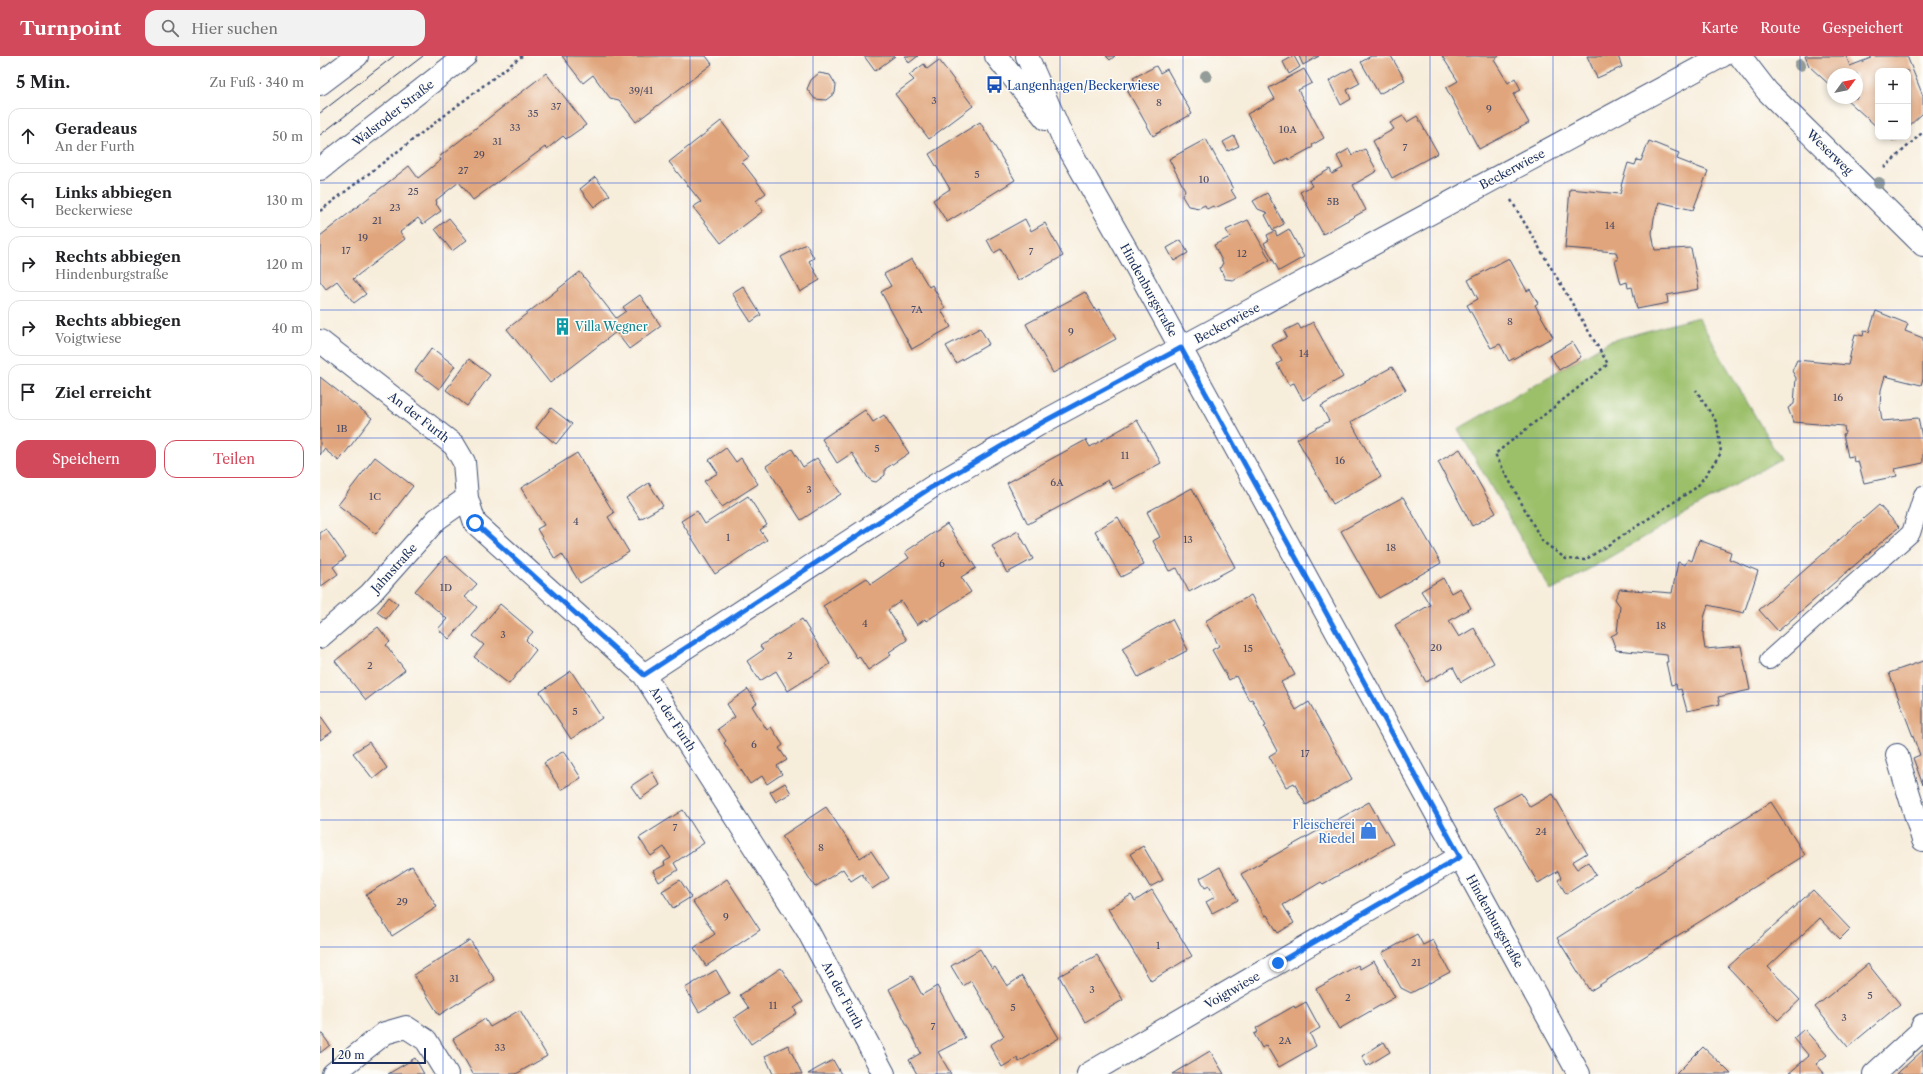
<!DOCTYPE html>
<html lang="de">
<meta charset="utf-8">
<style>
body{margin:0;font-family:"Libre Caslon Text",serif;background:#f2f2f2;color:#202124}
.controls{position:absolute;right:12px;top:12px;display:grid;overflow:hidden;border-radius:8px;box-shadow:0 2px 6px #0003}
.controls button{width:36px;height:36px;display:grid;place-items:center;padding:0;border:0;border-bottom:1px solid #e0e0e0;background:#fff;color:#202124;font:20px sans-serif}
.compass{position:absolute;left:1507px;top:12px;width:36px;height:36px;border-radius:50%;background:#fff;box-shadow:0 2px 6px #0003;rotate:57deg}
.scale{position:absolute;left:12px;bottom:10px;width:94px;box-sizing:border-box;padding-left:4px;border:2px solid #1b2f5e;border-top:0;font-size:11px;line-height:14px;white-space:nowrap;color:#1b2f5e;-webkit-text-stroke:3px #fdfcf7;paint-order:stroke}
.stop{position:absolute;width:12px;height:12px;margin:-9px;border:3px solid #1a73e8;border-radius:50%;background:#fff}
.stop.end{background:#1a73e8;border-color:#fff;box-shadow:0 1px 4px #0008}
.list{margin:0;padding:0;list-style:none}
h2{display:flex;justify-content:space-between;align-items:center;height:52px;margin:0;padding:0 16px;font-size:17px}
h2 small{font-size:13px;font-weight:400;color:#757577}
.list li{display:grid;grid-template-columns:26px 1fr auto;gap:12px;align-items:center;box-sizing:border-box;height:56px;margin:0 8px 8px;padding:0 8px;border:1px solid #e0e0e0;border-radius:12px}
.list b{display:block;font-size:15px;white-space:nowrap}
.list p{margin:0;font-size:13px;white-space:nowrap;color:#757577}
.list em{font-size:13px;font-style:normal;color:#757577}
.actions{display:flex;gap:8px;padding:12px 16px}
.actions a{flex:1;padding:9px 0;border:1px solid #d1495b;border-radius:12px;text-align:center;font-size:14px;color:#d1495b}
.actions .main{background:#d1495b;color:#fff}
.icon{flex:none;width:22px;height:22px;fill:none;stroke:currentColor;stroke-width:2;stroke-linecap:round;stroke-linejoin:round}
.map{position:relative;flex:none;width:1603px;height:1018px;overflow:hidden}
header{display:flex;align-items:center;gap:24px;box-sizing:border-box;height:56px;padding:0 20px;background:#d1495b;color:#fff}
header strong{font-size:19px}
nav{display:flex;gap:22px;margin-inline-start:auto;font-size:14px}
.search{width:280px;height:36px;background:#f2f2f2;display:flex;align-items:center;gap:10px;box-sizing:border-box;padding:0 14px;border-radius:12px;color:#757577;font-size:15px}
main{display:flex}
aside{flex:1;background:#fff}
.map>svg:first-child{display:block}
</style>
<header>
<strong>Turnpoint</strong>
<div class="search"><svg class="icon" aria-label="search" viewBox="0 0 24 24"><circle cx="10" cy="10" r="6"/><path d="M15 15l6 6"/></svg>Hier suchen</div>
<nav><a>Karte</a><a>Route</a><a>Gespeichert</a></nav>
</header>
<main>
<aside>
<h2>5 Min.<small>Zu Fuß · 340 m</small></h2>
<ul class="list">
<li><svg class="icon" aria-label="ahead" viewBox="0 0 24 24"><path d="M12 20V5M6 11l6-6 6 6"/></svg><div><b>Geradeaus</b><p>An der Furth</p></div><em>50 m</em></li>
<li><svg class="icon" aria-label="left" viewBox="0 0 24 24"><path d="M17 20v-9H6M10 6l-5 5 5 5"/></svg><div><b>Links abbiegen</b><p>Beckerwiese</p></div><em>130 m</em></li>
<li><svg class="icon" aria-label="right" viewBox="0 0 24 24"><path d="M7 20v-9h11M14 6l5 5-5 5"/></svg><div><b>Rechts abbiegen</b><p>Hindenburgstraße</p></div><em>120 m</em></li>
<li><svg class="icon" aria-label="right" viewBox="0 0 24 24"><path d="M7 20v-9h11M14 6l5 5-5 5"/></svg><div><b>Rechts abbiegen</b><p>Voigtwiese</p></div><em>40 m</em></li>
<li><svg class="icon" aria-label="arrive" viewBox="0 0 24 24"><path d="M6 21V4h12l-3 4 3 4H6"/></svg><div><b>Ziel erreicht</b></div></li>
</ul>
<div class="actions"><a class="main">Speichern</a><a>Teilen</a></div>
</aside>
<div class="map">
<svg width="1603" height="1018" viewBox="0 0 1603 1018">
<rect width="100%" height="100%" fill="#fdfcf7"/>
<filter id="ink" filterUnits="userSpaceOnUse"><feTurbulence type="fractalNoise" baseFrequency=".025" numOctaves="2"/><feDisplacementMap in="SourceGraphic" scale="8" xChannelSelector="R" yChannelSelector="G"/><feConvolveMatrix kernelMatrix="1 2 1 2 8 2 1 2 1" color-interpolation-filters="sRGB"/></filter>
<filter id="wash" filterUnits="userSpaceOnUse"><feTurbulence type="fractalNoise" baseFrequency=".012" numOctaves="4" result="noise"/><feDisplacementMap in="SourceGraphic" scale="16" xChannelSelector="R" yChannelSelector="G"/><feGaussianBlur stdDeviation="0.9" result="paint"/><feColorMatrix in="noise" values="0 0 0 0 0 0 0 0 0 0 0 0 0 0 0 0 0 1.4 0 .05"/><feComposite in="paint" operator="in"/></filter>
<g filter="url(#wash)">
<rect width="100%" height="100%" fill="#f7eddb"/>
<path fill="#9cc06a" stroke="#5c7864" d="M1378,261L1460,403L1231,535L1138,373L1290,285Z"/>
<g id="blocks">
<path fill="#e0a57b" d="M242,0H386L392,8L316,66L299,44L290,42L273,19L263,27Z
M544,0H575L555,15Z
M585,0H598L589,7Z
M786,0H795L790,4Z
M974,0L980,11L969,18L963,6Z
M979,0H999L983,9Z
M1051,0H1071L1085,24L1059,38L1041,6Z
M1122,0H1179L1174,4L1188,27L1195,22L1201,34L1193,38L1209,67L1159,93L1126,32L1138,25Z
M1267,0H1298L1302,11L1277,22Z
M1485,0H1526L1530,10L1551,2V0H1587L1603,40V57L1588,71V15H1558V72L1525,42H1537V18H1513V32L1489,10Z
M619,4L653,50L609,83L575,38L594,24L589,19L604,8L607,13Z
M836,10L840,17L847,13L872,58L833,80L807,34L817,28L813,22Z
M1032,12L1040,27L1027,34L1031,43L1021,49L1009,25Z
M984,13L992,27L978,34L1004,82L992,89L993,91L969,104L968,102L955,109L927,58L955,43L949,32Z
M226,17L266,69L246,83L243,80L227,93L225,91L153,144L139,126L116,144L117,147L116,148L121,155L103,168L98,162L80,176L85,183L33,223L46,238L34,247L17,225L6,233L0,225V180L89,110L98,122L121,104L119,101Z
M499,17L510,19L516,29L515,37L506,44L495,43L487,33L491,24Z
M1083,60L1087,66L1097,60L1118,97L1072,122L1053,85L1074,73L1070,67Z
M401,65L429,101L422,106L446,137L436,145L443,155L401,187L373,151L381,146L349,106Z
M660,66L695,124L627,166L613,144L630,133L609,98Z
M914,80L919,90L908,95L903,86Z
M1568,81H1577L1573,85Z
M886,83L913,133L911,134L916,142L895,152L893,150L887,153L885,149L877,153L875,151L868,150L862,140L865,134L849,103Z
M1329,85L1359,97L1357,103L1388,115L1373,154L1339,146L1334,162L1332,177L1335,194L1371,192L1379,233L1347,239L1348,247L1317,253L1312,231L1308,232L1307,226L1301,228L1295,204H1298L1296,196L1245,192L1250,133L1300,138L1302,131L1301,130L1308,107L1315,109L1317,104L1321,105Z
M1029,93L1032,99L1045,93L1057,115L1033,129L1046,154L1003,178L980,136L992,130L989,125L1010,113L1012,118L1023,112L1017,100Z
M275,121L290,139L274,151L260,133Z
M947,137L964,168L953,174L945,159L948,157L938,153L933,145Z
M129,162L147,184L132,195L115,173Z
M705,163L711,175L725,167L743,200L698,225L681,193L674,197L667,184Z
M928,164L950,204L913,224L905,223L900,212L903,207L894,189L910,181L906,174Z
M969,173L984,201L959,215L944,187L949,184L947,179L955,175L957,180Z
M861,184L868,197L854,205L847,192Z
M486,188L494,202L489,205L500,224L480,236L461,201Z
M1189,202L1207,235L1210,233L1218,247L1215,249L1233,281L1189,305L1180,288L1171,292L1147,249L1158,243L1148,224Z
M592,203L609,231L612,229L625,252L621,254L631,271L592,293L561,236L571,230L564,218Z
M260,216L296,262L306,255L303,251L320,239L341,270L309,293L296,276L230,327L187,273Z
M423,230L441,259L431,266L412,237Z
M765,236L776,255L779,253L796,283L733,317L706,268Z
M1556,255L1588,268L1585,275L1603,282V323L1601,329L1565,320L1561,334L1560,351L1562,365L1598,362L1603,387V407L1575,413L1577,420L1544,427L1538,405L1534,406L1533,400L1528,401L1523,378L1525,377L1524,370L1473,366L1468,352L1474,348L1476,322L1472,315L1477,304L1528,309L1535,278L1543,280L1544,275L1549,276Z
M993,266L1023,321L983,344L974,327L969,329L957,308L962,305L952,289L967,281L964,275L978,268L981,273Z
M660,272L669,288L636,307L626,290Z
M1252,286L1261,301L1239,314L1230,299Z
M112,292L135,310L119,333L95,315Z
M149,303L170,319L147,350L126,334Z
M1072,311L1086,334L1031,366L1061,421L1013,448L977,383L1009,365L1001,350Z
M0,321L52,362L19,405L4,393L0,399Z
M231,352L252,368L236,388L216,372Z
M545,354L553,366L564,359L589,397L565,413V419L556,426L552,425L548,422L532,397L517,407L502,383Z
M817,364L841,407L793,433L788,424L708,468L687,427L766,384L770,391Z
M406,392L416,406L421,402L438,428L402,451L384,425L398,417L389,404Z
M472,393L483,411L497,402L521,438L481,464L446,410Z
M1140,393L1176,457L1152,470L1118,406Z
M257,397L294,457L288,461L309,496L260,527L242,498L235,503L217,473L224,469L201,432Z
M55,401L93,430L56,478L18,449Z
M329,427L343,450L320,463L306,442Z
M872,432L915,511L869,536L857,512L849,515L833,485L840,481L827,456Z
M428,440L447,469L440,474L447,484L395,518L361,465L377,455L385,468Z
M1083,441L1121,507L1059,542L1021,475Z
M1559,449L1579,471L1458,575L1439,554Z
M798,461L818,496H817L824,509L801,521L775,475Z
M627,468L656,512L641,521L651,536L606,565L605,563L597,569L581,545L568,554L587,584L569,596L571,599L548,614L539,600L537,602L503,550L547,522L551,528L589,502L585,496Z
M6,473L26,501L13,511L18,518L0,531V477Z
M698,475L713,503L687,517L672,490Z
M1379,484L1411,496L1409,503L1438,515L1424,557L1388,549L1384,562L1383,580L1385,593L1421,590L1430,634L1398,641L1400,648L1367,655L1361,633L1357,634L1356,628L1351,629L1346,606H1348L1347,599L1296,594L1291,580L1297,577L1300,550L1295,543L1300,533L1352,537L1358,506L1365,509L1368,503L1372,505Z
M125,500L157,528L145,541L157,551L129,583L118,573L127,563L95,535Z
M1123,522L1131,537L1140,532L1151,552L1129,565L1139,581L1154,572L1174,607L1141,626L1133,611L1106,626L1075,569L1110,549L1101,535Z
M931,539L975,619L961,626L976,654L989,646L1032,723L986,749L974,727L966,731L949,700L957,695L944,671L946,670L932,643L929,644L916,620L909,624L892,594L899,590L885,565Z
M69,541L78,548L66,563L57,556Z
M180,548L213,576L206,584L216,594L189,628L154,601L164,589L153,580Z
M482,563L510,608L468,635L456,615L440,625L427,605L443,594L440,590Z
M852,563L868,594L818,621L802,592Z
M58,571L70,586L66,589L85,614L46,644L15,605Z
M1603,605V729L1593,702L1600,699L1569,617Z
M251,615L282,662L251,683L220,636Z
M428,633L437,647L432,650L447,674L451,671L463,689L459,692L467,704L457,710L462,718L447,728L442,720L430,728L404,687L406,685L398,673L415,661L407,648Z
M0,659L12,676L0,684Z
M49,686L67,712L53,723L33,697Z
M244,695L261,722L241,734L224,707Z
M332,716L340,729L320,743L311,730Z
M465,727L471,737L456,746L450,736Z
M1201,737L1210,751L1233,738L1267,797L1252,806L1257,813L1268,806L1276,819L1246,838L1238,824L1241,822L1238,815L1218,827L1174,752Z
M1049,746L1073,788L1003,828L1001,826L963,849L974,867L958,877L947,859L945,860L921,818Z
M1451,746L1485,799L1270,935L1237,882Z
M506,751L540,802L551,795L569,822L552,833L542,818L531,825L523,813L495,831L462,780Z
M363,754L384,787L354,807L358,814L339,826L333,815L345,809L344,806L351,802L344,791L331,800L319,782Z
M823,790L843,824L830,831L810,798Z
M92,810L117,851L72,880L46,839Z
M900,811L918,844L892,857L886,846L895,841L889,830L885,832L880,822Z
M407,823L440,874L386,910L374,892L395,878L373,846Z
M360,824L371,841L353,852L342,835Z
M832,834L872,900L831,925L788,853L811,839L815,845Z
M1493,834L1530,873L1520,883L1500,862L1448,911L1480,944L1458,964L1408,911Z
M1097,878L1103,889L1113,884L1130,916L1091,937L1081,932L1062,897Z
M150,884L175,924L119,959L94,919Z
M660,893L672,913L675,911L687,930L702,920L739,982L699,1006L697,1002L682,1011L670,989L684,980L651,925L643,930L631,910Z
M777,899L803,944L765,966L739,920Z
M1054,905L1075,941L1019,973L996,933L1038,909L1040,913Z
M1548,908L1580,948L1528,991L1495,951Z
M461,912L483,946L474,952L477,957L431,988L414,962L429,952L420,939Z
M396,914L410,938L379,956L365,932Z
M592,920L602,939L617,930L645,982L618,996L631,1018H597L589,1004L601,997L569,933Z
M986,946L1000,972L990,978L996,990L959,1011L946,989L942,992L934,978L938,976L936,972L974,950L975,952Z
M200,954L227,1000L196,1018H153L133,983L165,963L170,971Z
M1484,973L1507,999L1496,1008L1505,1018H1468L1489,1000L1474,982Z
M0,975L10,989L0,997Z
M1064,986L1070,996L1047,1010L1042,1000Z
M468,989L482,1018H453L445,1000Z
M1383,991L1400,1007L1411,1018H1356Z
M1603,994V1018H1577L1581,1014Z
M890,995L904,1018H852Z
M95,1002L104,1018H68Z
M513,1004L521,1018H488L498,1012Z"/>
</g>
</g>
<g filter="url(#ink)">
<use href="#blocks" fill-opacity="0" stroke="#3c4c71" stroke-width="1"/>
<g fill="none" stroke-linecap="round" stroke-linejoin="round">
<defs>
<path id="service" d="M1449,604L1591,477L1603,439"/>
<path id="minor" d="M676,0L726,63
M707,0L743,82L813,205L1259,1018
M1420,0L1447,35L1603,189
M0,285L134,389L144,406L147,442L155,467L324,619L488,875L564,1018
M0,581L50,538L117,463L147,442
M324,619L612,431L723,366L1402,0
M1577,699L1603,784
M13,1018L65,977L86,971L106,984L127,1018
M768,1018L1139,801
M1554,1018L1600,976L1603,969"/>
<path id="secondary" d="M0,28L37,0
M0,113L145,0"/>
</defs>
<use href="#service" stroke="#3c4c71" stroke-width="20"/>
<use href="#minor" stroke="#3c4c71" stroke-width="24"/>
<use href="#secondary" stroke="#3c4c71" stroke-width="24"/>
<path stroke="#3c4c71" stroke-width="2.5" stroke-dasharray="3 3" stroke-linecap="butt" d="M1564,112L1603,76
M1191,144L1288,308L1175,398L1222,485L1246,503L1265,504L1377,431L1401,397L1397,367L1376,334
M0,155L202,0"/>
<use href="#service" stroke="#fff" stroke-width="18"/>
<use href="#minor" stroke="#fff" stroke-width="22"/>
<use href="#secondary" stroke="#fff" stroke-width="22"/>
<path stroke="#1b2f5e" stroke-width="1" d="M0,57L74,0
M0,79L103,0"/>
</g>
<g fill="#939c98">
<circle cx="1480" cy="9" r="6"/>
<circle cx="886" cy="20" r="6"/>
<circle cx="1559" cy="127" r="6"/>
</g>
</g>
<g fill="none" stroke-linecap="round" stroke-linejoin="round" filter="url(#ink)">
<path stroke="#1a73e8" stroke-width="5" d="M155,467L324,619L612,431L723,366L861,292L1140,801L958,907"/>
</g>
<path fill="none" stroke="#1d4ed8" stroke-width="1" stroke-opacity="0.55" d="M123,0V1018M247,0V1018M370,0V1018M493,0V1018M617,0V1018M740,0V1018M863,0V1018M986,0V1018M1110,0V1018M1233,0V1018M1356,0V1018M1480,0V1018M0,127H1603M0,254H1603M0,382H1603M0,509H1603M0,636H1603M0,764H1603M0,891H1603"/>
<defs>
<symbol id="bus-bare" viewBox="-9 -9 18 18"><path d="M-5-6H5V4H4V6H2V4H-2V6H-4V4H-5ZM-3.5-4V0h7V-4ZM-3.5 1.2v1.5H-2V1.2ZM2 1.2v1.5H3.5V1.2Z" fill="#1a4fb4" stroke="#fdfcf7" stroke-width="2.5" paint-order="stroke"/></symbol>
<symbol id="building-bare" viewBox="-9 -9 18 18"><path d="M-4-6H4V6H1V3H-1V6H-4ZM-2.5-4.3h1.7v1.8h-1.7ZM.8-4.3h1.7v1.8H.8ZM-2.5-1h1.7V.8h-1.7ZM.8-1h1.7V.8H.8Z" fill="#0f9aa8" stroke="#fdfcf7" stroke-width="2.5" paint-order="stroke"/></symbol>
<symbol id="shop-bare" viewBox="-9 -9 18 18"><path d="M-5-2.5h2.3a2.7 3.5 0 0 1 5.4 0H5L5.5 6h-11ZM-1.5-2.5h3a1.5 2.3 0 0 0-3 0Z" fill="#3f7fe0" stroke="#fdfcf7" stroke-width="2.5" paint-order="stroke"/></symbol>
</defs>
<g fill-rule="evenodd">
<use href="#bus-bare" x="662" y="16" width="25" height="25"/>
<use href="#building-bare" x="230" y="258" width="25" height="25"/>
<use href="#shop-bare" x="1036" y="762" width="25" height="25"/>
</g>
<g text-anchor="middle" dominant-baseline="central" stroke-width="3" stroke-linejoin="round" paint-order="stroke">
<g font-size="10" fill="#4c4c65">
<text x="321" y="34">39/41</text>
<text x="614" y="44">3</text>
<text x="839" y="46">8</text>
<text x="236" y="50">37</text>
<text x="1169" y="52">9</text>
<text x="213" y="57">35</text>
<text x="195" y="71">33</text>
<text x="968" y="73">10A</text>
<text x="177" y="85">31</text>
<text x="1085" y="91">7</text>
<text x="159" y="98">29</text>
<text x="143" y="114">27</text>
<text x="657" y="118">5</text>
<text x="884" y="123">10</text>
<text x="93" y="135">25</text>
<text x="1013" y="145">5B</text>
<text x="75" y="151">23</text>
<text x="57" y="164">21</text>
<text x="1290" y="169">14</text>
<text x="43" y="181">19</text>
<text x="26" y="194">17</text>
<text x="711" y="195">7</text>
<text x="922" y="197">12</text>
<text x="597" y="253">7A</text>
<text x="1190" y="265">8</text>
<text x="751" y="275">9</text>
<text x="984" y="297">14</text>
<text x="1518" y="341">16</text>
<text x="22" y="372">1B</text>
<text x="557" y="392">5</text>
<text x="805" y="399">11</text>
<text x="1020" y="404">16</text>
<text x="737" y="426">6A</text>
<text x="489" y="433">3</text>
<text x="55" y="440">1C</text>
<text x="256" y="465">4</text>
<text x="408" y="481">1</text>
<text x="868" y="483">13</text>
<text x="1071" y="491">18</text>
<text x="622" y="507">6</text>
<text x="126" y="531">1D</text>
<text x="545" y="567">4</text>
<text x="1341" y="569">18</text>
<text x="183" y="578">3</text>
<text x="1116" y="591">20</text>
<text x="928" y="592">15</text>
<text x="470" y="599">2</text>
<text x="50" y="609">2</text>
<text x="255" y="655">5</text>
<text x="434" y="688">6</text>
<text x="985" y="697">17</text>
<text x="355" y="771">7</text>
<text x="1221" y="775">24</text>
<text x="501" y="791">8</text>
<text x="82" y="845">29</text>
<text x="406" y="860">9</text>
<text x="838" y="889">1</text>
<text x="1096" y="906">21</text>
<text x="134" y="922">31</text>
<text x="772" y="933">3</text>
<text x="1550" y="939">5</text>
<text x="1028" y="941">2</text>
<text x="453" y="949">11</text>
<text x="693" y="951">5</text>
<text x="1524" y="961">3</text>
<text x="613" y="970">7</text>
<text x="965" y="984">2A</text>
<text x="180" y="991">33</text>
</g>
<g font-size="12" fill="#164399" stroke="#fdfcf7" text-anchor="start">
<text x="687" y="29">Langenhagen/Beckerwiese</text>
</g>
<g font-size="12" fill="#1b2f5e" stroke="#fdfcf7">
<text transform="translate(73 57) rotate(-38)">Walsroder Straße</text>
<text transform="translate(1510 96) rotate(44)">Weserweg</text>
<text transform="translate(1192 113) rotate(-28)">Beckerwiese</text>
<text transform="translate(829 234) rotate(61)">Hindenburgstraße</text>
<text transform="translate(907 267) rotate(-28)">Beckerwiese</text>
<text transform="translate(99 361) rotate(38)">An der Furth</text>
<text transform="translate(74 512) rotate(-48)">Jahnstraße</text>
<text transform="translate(353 663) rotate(57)">An der Furth</text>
<text transform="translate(1175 865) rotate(61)">Hindenburgstraße</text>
<text transform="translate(912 934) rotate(-30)">Voigtwiese</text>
<text transform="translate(523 939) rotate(62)">An der Furth</text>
</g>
<g font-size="12" fill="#0d838f" stroke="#fdfcf7" text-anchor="start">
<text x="255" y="270">Villa Wegner</text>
</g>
<g font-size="12" fill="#366cbe" stroke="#fdfcf7" text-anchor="end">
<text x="1035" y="768">Fleischerei<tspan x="1035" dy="14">Riedel</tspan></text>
</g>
</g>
</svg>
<div class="controls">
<button>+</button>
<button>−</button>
</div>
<svg class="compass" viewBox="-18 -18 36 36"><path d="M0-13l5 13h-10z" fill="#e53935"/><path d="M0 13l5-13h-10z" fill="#757577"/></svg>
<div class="scale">20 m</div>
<div class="stop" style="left:155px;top:467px"></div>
<div class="stop end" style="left:958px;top:907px"></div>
</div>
</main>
